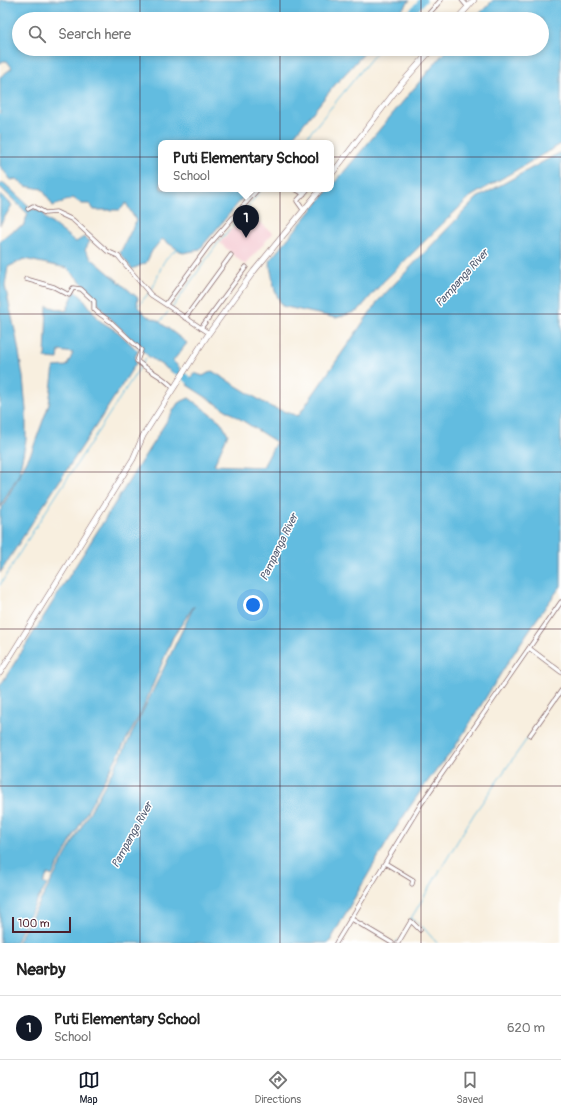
<!DOCTYPE html>
<style>
body{margin:0;font-family:Pangolin,sans-serif;background:#f6f6f6;color:#222}
.scale{position:absolute;left:12px;bottom:10px;width:59px;box-sizing:border-box;padding-left:4px;border:2px solid #4a1f2b;border-top:0;font-size:11px;line-height:14px;white-space:nowrap;color:#4a1f2b;-webkit-text-stroke:3px #fff;paint-order:stroke}
.you{position:absolute;left:253px;top:605px;width:14px;height:14px;margin:-10px;border:3px solid #fff;border-radius:50%;background:#1a73e8;box-shadow:0 0 0 6px #1a73e833}
.badge{display:grid;place-items:center;width:26px;height:26px;border-radius:50%;background:#111827;color:#fff;font-size:13px;font-weight:700}
.pin{position:absolute;translate:-50% -33px;filter:drop-shadow(0 1px 2px #0008)}
.pin::after{content:'';position:absolute;top:21px;width:14px;height:12px;background:inherit;clip-path:polygon(0 0,100% 0,50% 100%)}
.popup{position:absolute;left:158px;top:140px;width:176px;height:52px;box-sizing:border-box;display:grid;place-content:center;border-radius:8px;background:#fff;filter:drop-shadow(0 1px 3px #0005);font-size:13px;white-space:nowrap;color:#767676}
.popup b{font-size:15px;color:#222}
.popup::after{content:'';position:absolute;left:50%;top:100%;margin-left:-8px;border:8px solid transparent;border-top-color:#fff}
.list{margin:0;padding:0;list-style:none}
h2{display:flex;justify-content:space-between;align-items:center;height:52px;margin:0;padding:0 16px;font-size:17px}
h2 small{font-size:13px;font-weight:400;color:#767676}
.list li{display:grid;grid-template-columns:26px 1fr auto;gap:12px;align-items:center;box-sizing:border-box;height:64px;padding:0 16px;border-top:1px solid #e0e0e0}
.list b{display:block;font-size:15px;white-space:nowrap}
.list p{margin:0;font-size:13px;white-space:nowrap;color:#767676}
.list em{font-size:13px;font-style:normal;color:#767676}
.icon{flex:none;width:22px;height:22px;fill:none;stroke:currentColor;stroke-width:2;stroke-linecap:round;stroke-linejoin:round}
.map{position:relative;flex:none;width:561px;height:943px;overflow:hidden}
.search{position:absolute;background:#fff;box-shadow:0 2px 6px #0003;left:12px;right:12px;top:12px;height:44px;display:flex;align-items:center;gap:10px;box-sizing:border-box;padding:0 14px;border-radius:22px;color:#767676;font-size:15px}
.sheet{height:116px;background:#fff}
nav{display:flex;justify-content:space-around;align-items:center;box-sizing:border-box;height:56px;border-top:1px solid #e0e0e0;background:#fff;font-size:11px;color:#767676}
nav a{display:grid;justify-items:center;gap:2px}
nav .on{color:#111827}
.map>svg:first-child{display:block}
</style>
<div class="map">
<svg width="561" height="943" viewBox="0 0 561 943">
<rect width="100%" height="100%" fill="#fff"/>
<filter id="ink" filterUnits="userSpaceOnUse"><feTurbulence type="fractalNoise" baseFrequency=".025" numOctaves="2"/><feDisplacementMap in="SourceGraphic" scale="8" xChannelSelector="R" yChannelSelector="G"/><feConvolveMatrix kernelMatrix="1 2 1 2 8 2 1 2 1" color-interpolation-filters="sRGB"/></filter>
<filter id="wash" filterUnits="userSpaceOnUse"><feTurbulence type="fractalNoise" baseFrequency=".012" numOctaves="4" result="noise"/><feDisplacementMap in="SourceGraphic" scale="16" xChannelSelector="R" yChannelSelector="G"/><feGaussianBlur stdDeviation="0.9" result="paint"/><feColorMatrix in="noise" values="0 0 0 0 0 0 0 0 0 0 0 0 0 0 0 0 0 1.4 0 .05"/><feComposite in="paint" operator="in"/></filter>
<g filter="url(#wash)">
<rect width="100%" height="100%" fill="#f8efdf"/>
<path fill="#f6cfd6" d="M247,212L273,233L245,265L220,243Z"/>
<path fill="#62bce0" stroke="#566e86" d="M0,0H410L394,19H19V49H368L334,86L288,143H161V189H250L199,250L183,253L162,239L152,251L146,263L132,269L120,253L136,221L126,203L120,210H94L90,204H82L73,198L53,206L42,189L25,186L17,179L11,180L0,166V135L5,123L0,114V77L12,68L7,61H3L0,64Z
M493,0H561V144L470,197L383,282L358,311L336,318L282,306L275,291L269,261L447,49H542V19H474Z
M561,152V586C521,638 488,695 453,750C444,762 433,773 425,785C389,835 359,890 329,943H17L123,752L194,606L173,637L141,713L52,876L48,874L43,883L47,885L38,899L15,943H0V686L178,403L189,398L220,421L228,434L214,465L263,467L276,442L187,385L194,373L203,376L212,371L271,407L298,416L378,301L477,198Z
M0,183H4L32,209L39,210L44,213L45,218L76,242L84,237L90,241L85,250L91,258L138,298L137,306L147,316L157,320L187,343L173,361L180,368L175,374L148,356L105,313L87,288L67,268L24,259L8,267L5,286L16,335L23,377L26,410V440L19,474L0,507V241L9,233L23,226L28,214L0,187Z
M0,194L12,205L0,225Z
M75,291L83,298L100,321L118,332L138,351L135,357L136,363C92,434 44,502 0,573V511L32,451L49,404L54,367L67,366L73,353L59,351L58,359L45,358L47,306L66,311Z"/>
<g fill="none" stroke-linecap="round" stroke-linejoin="round">
<path stroke="#62bce0" stroke-width="1" d="M302,143L379,49
M138,306C143,299 152,291 155,283C162,267 161,259 178,249
M172,308L218,243L262,189
M159,323L168,312
M0,585L35,528L146,358
M411,919L420,924L437,943
M410,920L474,814L529,736
M396,943L398,940"/>
<path stroke="#62bce0" stroke-width="7" d="M406,19L423,0
M0,117L3,124L0,130
M171,367L193,383L197,384"/>
</g>
</g>
<g filter="url(#ink)">
<g fill="none" stroke-linecap="round" stroke-linejoin="round">
<defs>
<path id="street" d="M462,0L468,7
M424,19L441,0
M295,143H296
M295,189L304,194
M28,209L33,206L45,213L56,212L73,220L107,251L118,256L151,295L209,333
M304,211L297,201L308,189
M26,279L54,287L69,295L73,288L81,289L94,301V309L97,312L111,322L141,350L137,361C148,371 164,376 173,388
M166,304L209,245L258,189
M185,318L231,255
M201,328L246,267
M529,648L561,672
M530,735L561,691
M385,863L413,880L412,884
M350,918L392,943
M336,943L421,804L561,602
M398,943L411,921L420,930"/>
<path id="secondary" d="M457,19L474,0
M331,175L401,84L432,49
M0,673L133,459L143,436L209,333L254,271L321,189"/>
</defs>
<use href="#street" stroke="#87686a" stroke-width="5"/>
<use href="#secondary" stroke="#87686a" stroke-width="6"/>
<use href="#street" stroke="#fff" stroke-width="3.5"/>
<use href="#secondary" stroke="#fff" stroke-width="5"/>
</g>
</g>
<path fill="none" stroke="#4a1f2b" stroke-width="1" stroke-opacity="0.55" d="M140,0V19M280,0V19M421,0V19M140,49V943M280,49V943M421,49V943M0,157H561M0,314H561M0,472H561M0,629H561M0,786H561"/>
<g text-anchor="middle" dominant-baseline="central" stroke-width="3" stroke-linejoin="round" paint-order="stroke">
<g font-size="11" font-style="italic" fill="#545e73" stroke="#fff">
<text transform="translate(462 278) rotate(-48)">Pampanga River</text>
<text transform="translate(279 547) rotate(-64)">Pampanga River</text>
<text transform="translate(132 835) rotate(-61)">Pampanga River</text>
</g>
</g>
</svg>
<div class="scale">100 m</div>
<div class="you"></div>
<div class="pin badge" style="left:246px;top:238px">1</div>
<div class="popup"><b>Puti Elementary School</b>School</div>
<div class="search"><svg class="icon" aria-label="search" viewBox="0 0 24 24"><circle cx="10" cy="10" r="6"/><path d="M15 15l6 6"/></svg>Search here</div>
</div>
<section class="sheet">
<h2>Nearby<small></small></h2>
<ul class="list">
<li><span class="badge">1</span><div><b>Puti Elementary School</b><p>School</p></div><em>620 m</em></li>
</ul>
</section>
<nav>
<a class="on"><svg class="icon" aria-label="map" viewBox="0 0 24 24"><path d="M3 6l6-2 6 2 6-2v14l-6 2-6-2-6 2zM9 4v14M15 6v14"/></svg>Map</a>
<a><svg class="icon" aria-label="directions" viewBox="0 0 24 24"><path d="M12 3l9 9-9 9-9-9zM9 14v-3h6M13 9l2 2-2 2"/></svg>Directions</a>
<a><svg class="icon" aria-label="saved" viewBox="0 0 24 24"><path d="M7 4h10v16l-5-4-5 4z"/></svg>Saved</a>
</nav>
